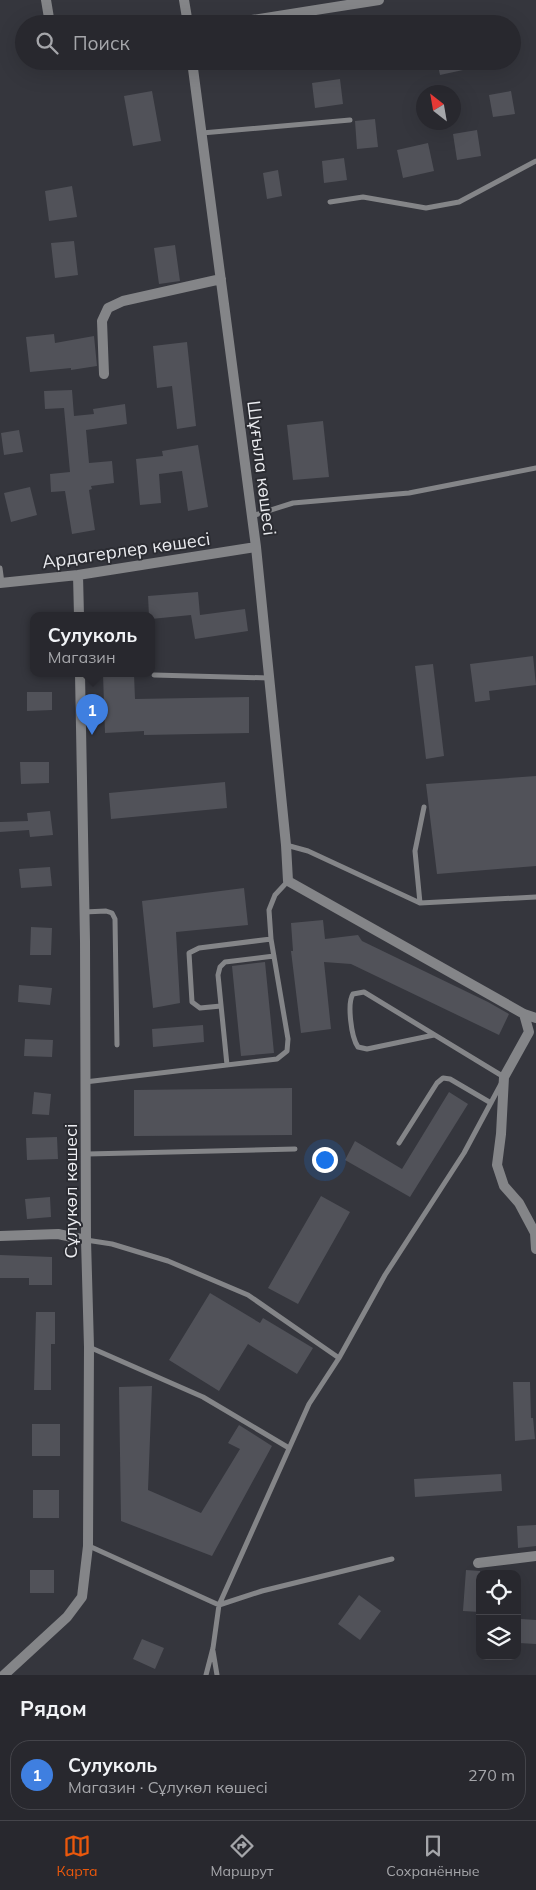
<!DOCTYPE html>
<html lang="ru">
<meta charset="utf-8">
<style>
body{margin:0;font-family:Mulish,sans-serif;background:#303036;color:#f1f3f6}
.controls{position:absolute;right:15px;bottom:15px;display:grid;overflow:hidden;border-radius:10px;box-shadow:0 5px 20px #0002}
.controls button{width:45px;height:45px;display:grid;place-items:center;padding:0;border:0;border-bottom:1px solid #44444a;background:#28282e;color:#f1f3f6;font:25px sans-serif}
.compass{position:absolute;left:416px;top:85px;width:45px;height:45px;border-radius:50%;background:#28282e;box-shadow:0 5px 20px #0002;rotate:329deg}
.you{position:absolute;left:324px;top:1159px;width:18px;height:18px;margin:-12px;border:4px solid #fff;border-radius:50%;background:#1a73e8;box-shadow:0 0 0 8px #1a73e833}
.badge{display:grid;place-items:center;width:32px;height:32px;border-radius:50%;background:#ea580c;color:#fff;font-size:16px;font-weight:700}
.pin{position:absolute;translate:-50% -41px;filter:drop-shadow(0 1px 2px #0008)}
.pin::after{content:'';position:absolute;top:26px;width:18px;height:15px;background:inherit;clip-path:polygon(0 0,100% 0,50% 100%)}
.popup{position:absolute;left:30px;top:612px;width:125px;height:65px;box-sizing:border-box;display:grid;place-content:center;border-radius:10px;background:#28282e;filter:drop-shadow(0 1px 4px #0005);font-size:16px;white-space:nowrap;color:#a5a6aa}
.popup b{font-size:19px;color:#f1f3f6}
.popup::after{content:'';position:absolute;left:50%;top:100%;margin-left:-10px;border:10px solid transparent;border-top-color:#28282e}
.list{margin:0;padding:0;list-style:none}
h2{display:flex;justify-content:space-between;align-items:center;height:65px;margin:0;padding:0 20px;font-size:21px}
h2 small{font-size:16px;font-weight:400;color:#a5a6aa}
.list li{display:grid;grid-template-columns:32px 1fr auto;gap:15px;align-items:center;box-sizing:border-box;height:70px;margin:0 10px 10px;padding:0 10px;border:1px solid #44444a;border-radius:20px}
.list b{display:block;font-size:19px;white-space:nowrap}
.list p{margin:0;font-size:16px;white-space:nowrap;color:#a5a6aa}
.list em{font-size:16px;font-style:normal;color:#a5a6aa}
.icon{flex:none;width:28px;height:28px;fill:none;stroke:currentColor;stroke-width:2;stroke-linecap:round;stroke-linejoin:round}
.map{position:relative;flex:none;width:536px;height:1675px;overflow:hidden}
.search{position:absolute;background:#28282e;box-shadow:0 5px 20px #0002;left:15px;right:15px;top:15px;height:55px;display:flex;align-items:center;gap:12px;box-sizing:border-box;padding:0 18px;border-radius:28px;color:#a5a6aa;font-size:19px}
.sheet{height:145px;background:#28282e}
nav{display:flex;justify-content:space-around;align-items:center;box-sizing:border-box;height:70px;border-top:1px solid #44444a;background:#28282e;font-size:14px;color:#a5a6aa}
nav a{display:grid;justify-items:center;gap:2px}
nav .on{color:#ea580c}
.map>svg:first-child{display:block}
</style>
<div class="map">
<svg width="536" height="1675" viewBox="0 0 536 1675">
<rect width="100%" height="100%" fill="#35363d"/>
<path fill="#515259" d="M437,61H462L463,70L440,75Z
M340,79L343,104L315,108L312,83Z
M152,91L161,141L133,146L124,96Z
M511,91L515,114L493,117L489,95Z
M375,119L378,147L357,149L355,121Z
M477,130L481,156L457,160L453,134Z
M428,143L434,171L403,178L397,150Z
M344,158L347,180L324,183L322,161Z
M278,170L282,196L267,199L263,173Z
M72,186L77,217L49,221L45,191Z
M74,241L78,275L55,278L51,243Z
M175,245L180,281L159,284L154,248Z
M54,334L55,343L94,336L97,366L71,370V368L30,372L26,337Z
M187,342L196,426L177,429L172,386L157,388L153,346Z
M72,390L74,416L94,414L93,409L125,404L127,424L86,430L89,463L112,461L114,483L91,486L92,489L89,490L95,530L72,534L65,491L51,492L50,474L70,472L64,408L45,409L44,391Z
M323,421L329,477L293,480L287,425Z
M19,430L23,452L4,455L1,433Z
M198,445L208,507L188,511L182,471L159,474L161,503L140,505L136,459L163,456L162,451Z
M30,487L37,515L11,522L4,493Z
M198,592L200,615L245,609L248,631L195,639L191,615L151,619L149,616L148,596Z
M533,656L536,685L489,691L490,700L475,702L470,664Z
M433,664L444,756L426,759L415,666Z
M103,674H134L135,699L249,697V733L144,735V731L105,733Z
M27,692H52V710L27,711Z
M20,762H49V783L21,784Z
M536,776V866L437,874L426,784Z
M225,782L227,808L111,819L109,793Z
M50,811L53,835L30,837L29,830L0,832V822L28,821L27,813Z
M50,867L52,886L21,888L19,869Z
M244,888L248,925L176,932L180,1003L153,1008L142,901Z
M323,920L325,939L358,935L362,941L488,1002L509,1014L499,1035L351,964L324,962L331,1029L301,1033L291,951H293L291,923Z
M31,927L52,928L51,955H30Z
M265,962L274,1053L241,1056L232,966Z
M19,985L52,988L50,1005L18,1002Z
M203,1025L204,1042L153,1047L152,1029Z
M25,1039L53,1040L52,1057L24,1056Z
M292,1088V1135L134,1136V1090Z
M34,1092L51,1094L49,1115L32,1114Z
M449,1092L468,1104L410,1197L345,1160L355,1141L402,1169Z
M57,1137L58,1159L27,1160L26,1138Z
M321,1196L350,1212L298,1304L268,1288Z
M50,1197L51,1217L27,1219L25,1199Z
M0,1255L52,1257V1285H29V1278H0Z
M210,1293L260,1323L263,1318L313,1348L297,1374L248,1344L219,1391L169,1360Z
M36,1312H55V1344H51V1390H34Z
M513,1382H530L531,1418H533L535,1439L515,1441Z
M152,1386L148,1490L201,1513L240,1449L228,1443L239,1425L272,1446L212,1556L121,1521L119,1387Z
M32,1424H60V1456H32Z
M501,1474L502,1491L415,1497L414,1479Z
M33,1490H59V1518H33Z
M536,1525V1546L518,1548L517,1526Z
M30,1570H54V1593H30Z
M466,1570L480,1571V1612L463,1611Z
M359,1595L381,1611L360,1640L338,1624Z
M521,1619L536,1620V1644L519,1643Z
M142,1639L164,1648L155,1669L133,1659Z"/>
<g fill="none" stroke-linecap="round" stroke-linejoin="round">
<path stroke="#848588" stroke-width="5" d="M202,133L350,120
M330,202L363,197L426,208L459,202L536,161
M252,516L293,503L409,493L536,468
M0,568L2,583
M154,675L269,678
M286,845L308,851L420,903L536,897
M420,903L415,851L424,807
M84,912L106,911L112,913L115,919L117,1045
M221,1006L200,1008L192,1002L189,953L199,948L271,939
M434,1035L367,1049L358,1047C351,1037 347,1003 353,994L364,992L504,1077
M227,1065L218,975L220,967L225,962L274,956
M85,1082L277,1059L287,1051L288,1039L271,939L269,910L275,895L288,881
M399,1143L437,1083L443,1078L450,1079L491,1103
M87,1154L295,1149
M86,1240L112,1244L168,1261L248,1295L339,1358
M89,1347L203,1397L289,1448
M89,1546L219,1605L309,1404L339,1358L385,1275L464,1153L501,1084
M213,1651L217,1675
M206,1675L213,1648L219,1605L262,1591L392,1559"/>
<path stroke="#848588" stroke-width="10" d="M46,0L50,24
M184,0L188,24
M227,24L379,0
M55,61L56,64
M192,61L256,547L286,845L288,881L524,1014L536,1018
M104,374L102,321L108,308L123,301L221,279
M78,575L79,616
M0,583L78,575L256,547
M524,1014L529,1032L504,1077L501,1134L497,1165L504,1186L519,1203L535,1233L536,1249
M0,1236L58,1234L86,1240
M478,1563L536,1556
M4,1675L67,1617L82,1597L88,1546L89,1347L86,1240L85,941L80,674"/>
</g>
<g text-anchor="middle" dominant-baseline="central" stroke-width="4" stroke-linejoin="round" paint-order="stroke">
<g font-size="18" fill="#ebecf0" stroke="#2b2c32">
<text transform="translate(262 468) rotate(83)">Шұғыла көшесі</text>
<text transform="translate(126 550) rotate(-8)">Ардагерлер көшесі</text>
<text transform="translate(70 1191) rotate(-90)">Сұлукөл көшесі</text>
</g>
</g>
</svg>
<div class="controls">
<button><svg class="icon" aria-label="locate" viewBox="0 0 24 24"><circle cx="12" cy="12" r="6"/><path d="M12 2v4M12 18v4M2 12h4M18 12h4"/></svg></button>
<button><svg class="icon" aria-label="layers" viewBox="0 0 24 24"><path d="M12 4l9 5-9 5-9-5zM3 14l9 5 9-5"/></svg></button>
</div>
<svg class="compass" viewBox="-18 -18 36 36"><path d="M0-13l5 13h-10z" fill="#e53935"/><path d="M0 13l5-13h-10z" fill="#a5a6aa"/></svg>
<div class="you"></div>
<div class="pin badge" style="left:92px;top:735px;background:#3f7fe0">1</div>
<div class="popup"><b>Сулуколь</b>Магазин</div>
<div class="search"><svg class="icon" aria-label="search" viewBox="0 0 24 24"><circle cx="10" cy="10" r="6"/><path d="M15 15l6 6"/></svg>Поиск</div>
</div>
<section class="sheet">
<h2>Рядом<small></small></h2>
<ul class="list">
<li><span class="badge" style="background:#3f7fe0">1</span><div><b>Сулуколь</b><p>Магазин · Сұлукөл көшесі</p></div><em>270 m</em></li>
</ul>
</section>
<nav>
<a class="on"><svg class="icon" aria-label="map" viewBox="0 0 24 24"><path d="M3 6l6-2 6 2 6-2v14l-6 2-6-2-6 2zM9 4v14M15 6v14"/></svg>Карта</a>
<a><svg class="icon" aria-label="directions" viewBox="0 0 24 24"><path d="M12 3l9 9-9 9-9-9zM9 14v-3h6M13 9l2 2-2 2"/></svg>Маршрут</a>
<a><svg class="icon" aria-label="saved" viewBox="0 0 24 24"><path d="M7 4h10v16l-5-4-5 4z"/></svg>Сохранённые</a>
</nav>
